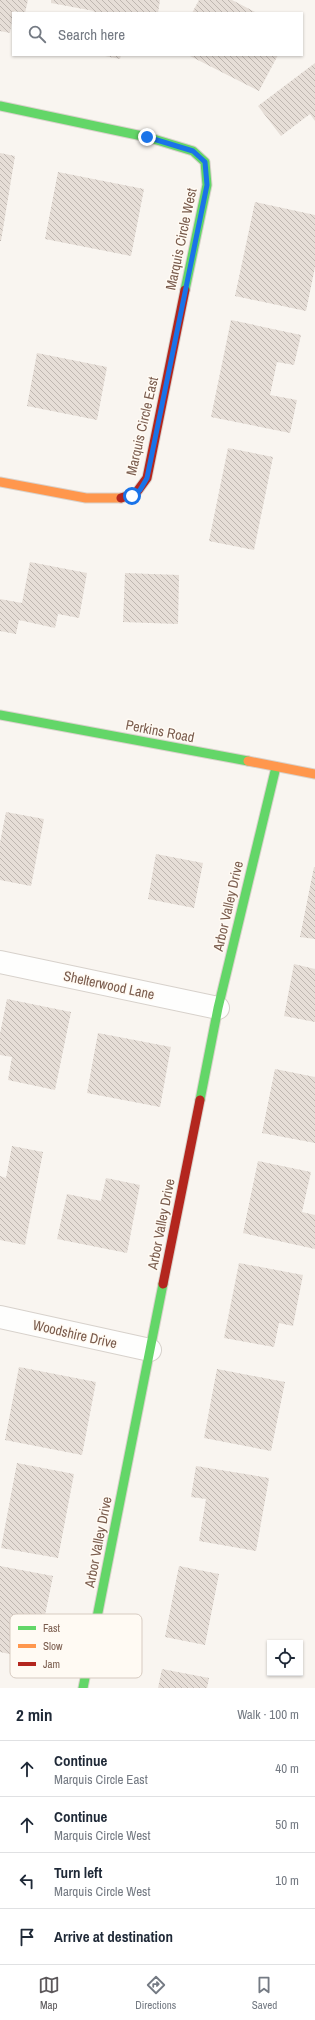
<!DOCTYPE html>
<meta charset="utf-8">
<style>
body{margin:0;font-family:"Archivo Narrow",sans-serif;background:#f2f2f3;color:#1f2937}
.controls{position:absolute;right:12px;bottom:12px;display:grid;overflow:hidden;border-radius:0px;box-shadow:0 1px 3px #0004}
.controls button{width:36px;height:36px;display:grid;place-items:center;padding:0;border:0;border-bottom:1px solid #e0e1e3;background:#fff;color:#1f2937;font:20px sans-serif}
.stop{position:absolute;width:12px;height:12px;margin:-9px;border:3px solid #1a73e8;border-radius:50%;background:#fff}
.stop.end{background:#1a73e8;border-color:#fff;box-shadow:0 1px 4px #0008}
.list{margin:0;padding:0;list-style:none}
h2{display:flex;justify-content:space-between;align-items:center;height:52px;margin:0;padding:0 16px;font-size:17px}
h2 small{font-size:13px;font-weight:400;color:#747a83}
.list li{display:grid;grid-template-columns:26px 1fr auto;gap:12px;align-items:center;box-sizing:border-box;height:56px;padding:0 16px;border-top:1px solid #e0e1e3}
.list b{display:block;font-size:15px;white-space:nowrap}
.list p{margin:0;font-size:13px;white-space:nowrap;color:#747a83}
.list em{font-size:13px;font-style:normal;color:#747a83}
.icon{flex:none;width:22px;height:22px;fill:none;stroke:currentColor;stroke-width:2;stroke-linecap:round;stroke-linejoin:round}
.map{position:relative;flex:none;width:315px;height:1688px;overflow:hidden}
.search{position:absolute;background:#fff;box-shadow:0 1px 3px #0004;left:12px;right:12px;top:12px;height:44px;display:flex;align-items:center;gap:10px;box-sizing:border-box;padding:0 14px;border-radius:0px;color:#747a83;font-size:15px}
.sheet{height:276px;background:#fff}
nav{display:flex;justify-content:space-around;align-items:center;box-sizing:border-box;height:56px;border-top:1px solid #e0e1e3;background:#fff;font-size:11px;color:#747a83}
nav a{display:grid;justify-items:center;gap:2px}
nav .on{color:#5c585b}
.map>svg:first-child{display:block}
</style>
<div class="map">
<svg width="315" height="1688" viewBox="0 0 315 1688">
<defs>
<pattern id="building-back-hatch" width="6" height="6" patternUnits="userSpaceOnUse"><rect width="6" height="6" fill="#e6ded7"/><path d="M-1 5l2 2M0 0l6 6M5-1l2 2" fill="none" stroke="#bfb7b1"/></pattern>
</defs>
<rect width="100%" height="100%" fill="#f9f5f0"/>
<path fill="url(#building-back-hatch)" d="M0,0H28L25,13L14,11L13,13L10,33L0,31Z
M51,0H160L158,13H93L94,11L51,3Z
M199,0H232L257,13H192Z
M100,55H121L120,59Z
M188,55H278L259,91Z
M315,63V121L310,114L281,136L258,106Z
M0,153L15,156L1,241H0Z
M58,172L144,189L131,256L45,239Z
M255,202L315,215V267L306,311L235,296Z
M231,320L301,335L294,365L277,362L270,395L297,400L290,433L211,417Z
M37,353L107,367L97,420L27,406Z
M228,448L273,457L254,550L209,541Z
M30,562L87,573L79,618L58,614L55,628L19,620L16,634L0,631V599L22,603Z
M125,573L179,575L178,624L123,622Z
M6,812L44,819L31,886L0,880V843Z
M156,854L203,863L194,908L148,899Z
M314,867H315V939L300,937Z
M294,964L315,969V1022L284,1016Z
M7,999L71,1012L55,1090L8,1080L12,1057L0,1055V1034Z
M98,1033L171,1047L160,1107L87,1093Z
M275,1069L315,1077V1143L262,1133Z
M12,1146L43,1152L25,1245L0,1240V1176L6,1178Z
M258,1161L311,1172L302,1212L315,1215V1249L243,1233Z
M106,1178L140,1185L127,1253L57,1239L67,1194L101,1201Z
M239,1263L303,1275L293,1326L279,1323L274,1347L224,1338Z
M19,1367L96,1382L82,1455L5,1440Z
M217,1369L285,1382L271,1451L204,1438Z
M17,1463L74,1474L58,1558L1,1548Z
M196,1466L269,1478L256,1551L199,1541L206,1499L191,1497Z
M0,1566L53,1576L44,1620L36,1618L28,1658L0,1652Z
M179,1566L219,1574L205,1645L165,1637Z
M162,1669L209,1678L207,1688H158Z"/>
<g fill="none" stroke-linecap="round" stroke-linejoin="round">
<defs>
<path id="street" d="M0,962L218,1008
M0,1317L150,1350"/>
<path id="fast" d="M0,106L147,137L193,151L205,162L207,185L185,290
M0,715L248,761
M200,1100L218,1008L276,767
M83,1688L163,1284"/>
<path id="slow" d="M0,482L86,498H121
M248,761L315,774"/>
<path id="jam" d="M121,498L136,493L147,478L185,290
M163,1284L200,1100"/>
</defs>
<use href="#street" stroke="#d7d1cb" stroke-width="24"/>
<use href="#fast" stroke="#d9d2cb" stroke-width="11"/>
<use href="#slow" stroke="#d9d2cb" stroke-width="11"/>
<use href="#jam" stroke="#d9d2cb" stroke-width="11"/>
<use href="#street" stroke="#fefefd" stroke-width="22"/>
<use href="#fast" stroke="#63d668" stroke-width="9"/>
<use href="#slow" stroke="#ff974d" stroke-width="9"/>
<use href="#jam" stroke="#b3261e" stroke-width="9"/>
</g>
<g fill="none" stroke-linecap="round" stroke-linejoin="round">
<path stroke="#1a73e8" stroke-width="5" d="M132,496L140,490L147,478L207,185L205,162L193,151L147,137"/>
</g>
<g text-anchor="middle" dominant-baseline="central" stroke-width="3" stroke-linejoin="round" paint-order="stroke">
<g font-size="14" fill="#7a5c4d" stroke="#fffaf3">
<text transform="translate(181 239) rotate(-78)">Marquis Circle West</text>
<text transform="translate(142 426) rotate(-77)">Marquis Circle East</text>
<text transform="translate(160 731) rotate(11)">Perkins Road</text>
<text transform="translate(228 906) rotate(-77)">Arbor Valley Drive</text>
<text transform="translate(109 985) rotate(12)">Shelterwood Lane</text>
<text transform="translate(161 1224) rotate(-79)">Arbor Valley Drive</text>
<text transform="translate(75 1334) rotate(13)">Woodshire Drive</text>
<text transform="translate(98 1542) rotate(-79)">Arbor Valley Drive</text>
</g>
</g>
<rect x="10" y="1614" width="132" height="64" rx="6" fill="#fffaf3" stroke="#d7cbc1" stroke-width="1"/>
<rect x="18" y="1626" width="18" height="4" fill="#63d668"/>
<rect x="18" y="1644" width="18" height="4" fill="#ff974d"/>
<rect x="18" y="1662" width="18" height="4" fill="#b3261e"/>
<g font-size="11" fill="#7a5c4d">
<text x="43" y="1632">Fast</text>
<text x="43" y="1650">Slow</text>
<text x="43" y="1668">Jam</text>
</g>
</svg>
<div class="controls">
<button><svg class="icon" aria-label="locate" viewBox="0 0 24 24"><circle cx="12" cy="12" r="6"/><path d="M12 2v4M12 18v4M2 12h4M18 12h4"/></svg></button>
</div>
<div class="stop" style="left:132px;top:496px"></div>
<div class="stop end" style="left:147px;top:137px"></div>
<div class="search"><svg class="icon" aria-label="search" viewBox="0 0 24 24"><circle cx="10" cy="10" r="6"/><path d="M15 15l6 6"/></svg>Search here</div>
</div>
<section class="sheet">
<h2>2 min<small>Walk · 100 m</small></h2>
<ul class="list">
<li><svg class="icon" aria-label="ahead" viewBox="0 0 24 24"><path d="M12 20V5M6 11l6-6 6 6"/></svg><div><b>Continue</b><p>Marquis Circle East</p></div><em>40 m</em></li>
<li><svg class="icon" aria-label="ahead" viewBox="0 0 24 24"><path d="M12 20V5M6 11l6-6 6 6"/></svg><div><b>Continue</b><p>Marquis Circle West</p></div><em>50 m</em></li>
<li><svg class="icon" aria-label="left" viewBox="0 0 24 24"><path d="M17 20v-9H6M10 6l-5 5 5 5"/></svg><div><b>Turn left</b><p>Marquis Circle West</p></div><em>10 m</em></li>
<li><svg class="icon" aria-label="arrive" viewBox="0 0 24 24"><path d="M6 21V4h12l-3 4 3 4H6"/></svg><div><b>Arrive at destination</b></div></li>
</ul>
</section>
<nav>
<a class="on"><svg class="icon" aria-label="map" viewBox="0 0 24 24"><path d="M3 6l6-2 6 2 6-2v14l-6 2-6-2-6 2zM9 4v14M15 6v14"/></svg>Map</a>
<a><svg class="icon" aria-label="directions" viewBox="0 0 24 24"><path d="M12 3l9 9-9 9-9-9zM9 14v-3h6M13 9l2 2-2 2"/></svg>Directions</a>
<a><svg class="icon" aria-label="saved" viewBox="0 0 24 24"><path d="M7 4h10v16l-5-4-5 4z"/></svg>Saved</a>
</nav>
